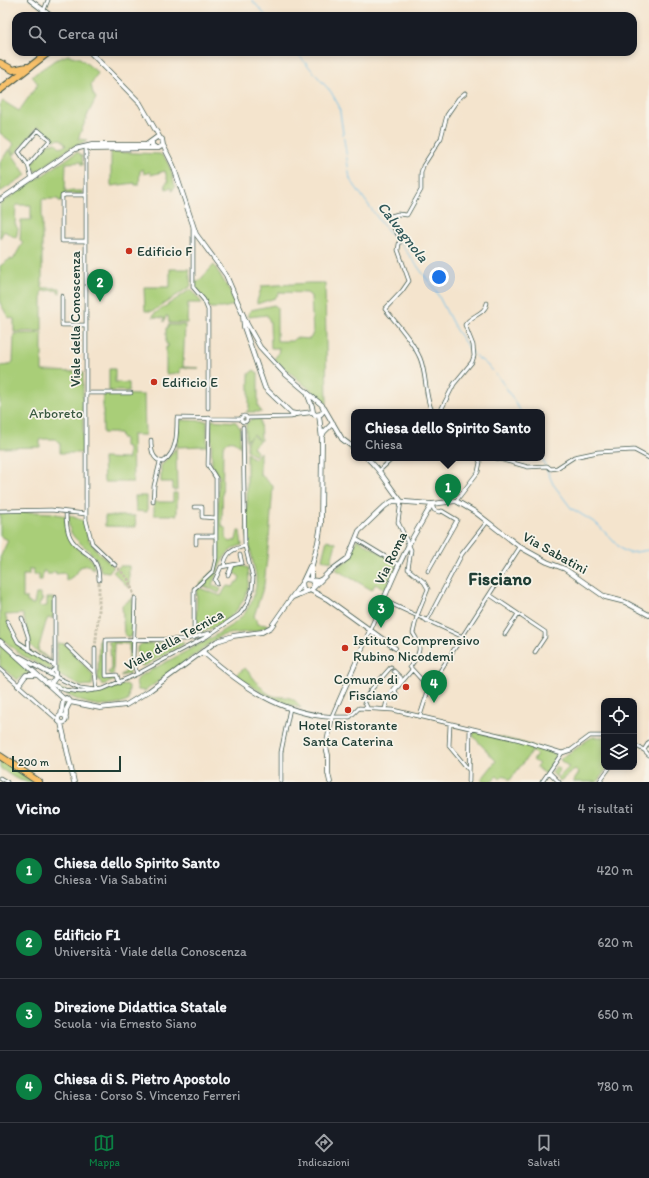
<!DOCTYPE html>
<html lang="it">
<meta charset="utf-8">
<style>
body{margin:0;font-family:Itim,sans-serif;background:#20242c;color:#f1f3f6}
.controls{position:absolute;right:12px;bottom:12px;display:grid;overflow:hidden;border-radius:8px;box-shadow:0 2px 6px #0003}
.controls button{width:36px;height:36px;display:grid;place-items:center;padding:0;border:0;border-bottom:1px solid #363941;background:#171b24;color:#f1f3f6;font:20px sans-serif}
.scale{position:absolute;left:12px;bottom:10px;width:109px;box-sizing:border-box;padding-left:4px;border:2px solid #1f3d34;border-top:0;font-size:11px;line-height:14px;white-space:nowrap;color:#1f3d34;-webkit-text-stroke:3px #f7f3e8;paint-order:stroke}
.you{position:absolute;left:439px;top:277px;width:14px;height:14px;margin:-10px;border:3px solid #fff;border-radius:50%;background:#1a73e8;box-shadow:0 0 0 6px #1a73e833}
.badge{display:grid;place-items:center;width:26px;height:26px;border-radius:50%;background:#0b8043;color:#fff;font-size:13px;font-weight:700}
.pin{position:absolute;translate:-50% -33px;filter:drop-shadow(0 1px 2px #0008)}
.pin::after{content:'';position:absolute;top:21px;width:14px;height:12px;background:inherit;clip-path:polygon(0 0,100% 0,50% 100%)}
.popup{position:absolute;left:351px;top:409px;width:194px;height:52px;box-sizing:border-box;display:grid;place-content:center;border-radius:8px;background:#171b24;filter:drop-shadow(0 1px 3px #0005);font-size:13px;white-space:nowrap;color:#9ea1a6}
.popup b{font-size:15px;color:#f1f3f6}
.popup::after{content:'';position:absolute;left:50%;top:100%;margin-left:-8px;border:8px solid transparent;border-top-color:#171b24}
.list{margin:0;padding:0;list-style:none}
h2{display:flex;justify-content:space-between;align-items:center;height:52px;margin:0;padding:0 16px;font-size:17px}
h2 small{font-size:13px;font-weight:400;color:#9ea1a6}
.list li{display:grid;grid-template-columns:26px 1fr auto;gap:12px;align-items:center;box-sizing:border-box;height:72px;padding:0 16px;border-top:1px solid #363941}
.list b{display:block;font-size:15px;white-space:nowrap}
.list p{margin:0;font-size:13px;white-space:nowrap;color:#9ea1a6}
.list em{font-size:13px;font-style:normal;color:#9ea1a6}
.icon{flex:none;width:22px;height:22px;fill:none;stroke:currentColor;stroke-width:2;stroke-linecap:round;stroke-linejoin:round}
.map{position:relative;flex:none;width:649px;height:782px;overflow:hidden}
.search{position:absolute;background:#171b24;box-shadow:0 2px 6px #0003;left:12px;right:12px;top:12px;height:44px;display:flex;align-items:center;gap:10px;box-sizing:border-box;padding:0 14px;border-radius:12px;color:#9ea1a6;font-size:15px}
.sheet{height:340px;background:#171b24}
nav{display:flex;justify-content:space-around;align-items:center;box-sizing:border-box;height:56px;border-top:1px solid #363941;background:#171b24;font-size:11px;color:#9ea1a6}
nav a{display:grid;justify-items:center;gap:2px}
nav .on{color:#0b8043}
.map>svg:first-child{display:block}
</style>
<div class="map">
<svg width="649" height="782" viewBox="0 0 649 782">
<rect width="100%" height="100%" fill="#f7f3e8"/>
<filter id="ink" filterUnits="userSpaceOnUse"><feTurbulence type="fractalNoise" baseFrequency=".025" numOctaves="2"/><feDisplacementMap in="SourceGraphic" scale="8" xChannelSelector="R" yChannelSelector="G"/><feConvolveMatrix kernelMatrix="1 2 1 2 8 2 1 2 1" color-interpolation-filters="sRGB"/></filter>
<filter id="wash" filterUnits="userSpaceOnUse"><feTurbulence type="fractalNoise" baseFrequency=".012" numOctaves="4" result="noise"/><feDisplacementMap in="SourceGraphic" scale="16" xChannelSelector="R" yChannelSelector="G"/><feGaussianBlur stdDeviation="0.9" result="paint"/><feColorMatrix in="noise" values="0 0 0 0 0 0 0 0 0 0 0 0 0 0 0 0 0 1.4 0 .05"/><feComposite in="paint" operator="in"/></filter>
<g filter="url(#wash)">
<rect width="100%" height="100%" fill="#f4e4cd"/>
<path fill="#a9ce78" stroke="#648656" d="M68,55L80,58L98,73L91,85L93,94L96,98L88,114L78,139L88,140L70,148L36,172L35,169L32,171V164L49,143H56L61,148L66,145L61,139L54,140L38,126L14,155L11,149L14,144L0,133V105L3,101L19,111L38,84L32,76L55,60Z
M9,149L26,175L0,192V163Z
M77,152L82,156L83,165H81V162L66,163L65,191H82V194H65L61,201H59L58,199H42V288H60V293H58V290L42,291V331L14,332V319L8,317L0,303V266L10,259L13,260L23,242L20,240L21,220H31V205H16L15,224L18,229L16,238L4,231L0,238V204Z
M111,152L160,154C170,160 172,175 175,186L172,191L171,188L166,189L165,184L168,182L165,171L151,175L150,172L144,174L143,169L140,171L139,185H135V183L111,186Z
M214,265L230,291L235,305L222,308H210L195,287L194,281L198,282Z
M170,269H189L191,286L153,311H145L144,287H170Z
M309,283H325L327,404L274,359L278,354L279,348H271L270,322L267,315L249,317L248,314L251,310L274,305L277,307V341H292L295,338L310,339L313,333L311,296L307,293L280,292L275,298L257,304V301L262,286Z
M191,289L202,303H188L187,323H169L168,316H166L164,322V318L153,317L154,314Z
M168,325H185L183,367L199,368H180V373L166,374V347H168V344H166V328H168Z
M42,333V371L83,372V453H60V443L55,439H40V447L0,448V366L9,365L13,362L14,334Z
M109,369H115V382L129,383V391H109Z
M254,370L258,373V407L262,412H246L249,409V374Z
M103,394L144,395L145,435H132L133,482H104L103,458L128,459V447L124,446V438H121L120,433H103Z
M251,419H260L261,440L260,441L253,434L252,435L259,441L253,447L257,452L254,456L247,450V442L251,436L246,441V424Z
M180,420L207,421V446L177,447L178,423Z
M211,420L236,422L240,428V447C234,439 228,438 223,447L222,526L226,529V538L230,542L236,540L238,531H240L242,545C222,551 220,567 212,585L221,589L219,593L200,584L215,570L218,562V479L220,478L212,465Z
M176,448L177,490H173V482H161V466Z
M260,452V474L273,486L269,540L264,585L254,616L258,624L269,625C257,635 235,631 220,636L145,691L138,690L136,682L140,676L211,638L235,623L245,613L251,603L256,587V576L247,534V453L254,459Z
M173,493H177V515H154V502H173Z
M135,496H147V512L136,511Z
M35,512L52,513L65,516C66,525 66,537 72,544C80,552 94,555 94,569L88,565L80,567L76,574L66,581V575L64,573L56,574V572H53L52,574H47L45,571H43L42,580H39V575H33V569H29V575H23V598H27V602H29L30,604H34L36,594H41V598L43,599L39,604L40,607L47,606V598H53V618H48L46,622L38,650L51,661L37,652L31,646L23,614L5,615L16,641L51,666L50,671L20,654L0,637V558L8,540L0,536V513Z
M69,515L83,521L89,540L98,552L114,567L109,572L101,571C99,565 97,559 92,554C80,540 66,538 69,515Z
M105,516H135L136,527L105,526Z
M357,539L398,563L386,589L375,584L372,590L335,569L348,560Z
M327,540L336,543L331,562L322,559Z
M242,565L248,568C254,600 228,627 197,633L196,626L197,587L221,596L226,587L229,586L233,587L236,582H238L240,577L233,572L236,566Z
M120,566H129V588L113,572Z
M133,598L132,635L128,638L124,633L122,605Z
M99,639H103V678H113L115,680L103,685L98,679Z
M110,641H129L132,643L129,674L120,676L129,669V644L114,643L113,671L114,672L112,675L109,674L108,672L111,671L110,644L108,643Z
M183,642L184,644L146,665L142,666L138,663L137,648L141,644Z
M57,643L65,644L93,675L92,685L81,686L58,675Z
M0,645L29,670L30,672L17,680L0,666Z
M245,668C252,675 258,685 266,692C280,703 289,689 301,708C274,701 258,691 236,675Z
M126,684L129,686L128,701C103,712 76,702 55,687C88,699 95,693 126,684Z
M474,731L520,742L557,754L546,774L536,767L539,764L533,760L537,755L532,751L510,780L504,775L500,779L497,776L490,782L481,780L496,761L473,736Z
M593,737H604V767H608L597,782H573L579,773L575,769L560,781L552,773L556,766L560,769L556,775L558,778L569,767L560,760C564,754 569,754 574,750C581,746 585,740 593,737Z
M0,759L34,782C18,782 13,777 0,768Z"/>
<g fill="none" stroke-linecap="round" stroke-linejoin="round">
<path stroke="#6ec0ea" stroke-width="1" d="M252,0L266,16
M296,52L331,92L339,106L350,179L382,224L398,241
M400,243L436,291L456,330L473,354
M475,356C497,369 508,391 521,412
M542,458L545,465
M546,468L553,484L571,508L597,524L621,549L629,553L649,550"/>
</g>
</g>
<g filter="url(#ink)">
<g fill="none" stroke-linecap="round" stroke-linejoin="round">
<path stroke="#c9c3ae" stroke-width="3" stroke-dasharray="3 1.5" stroke-linecap="butt" d="M115,565L128,579L135,598
M95,648L99,611V580"/>
<defs>
<path id="minor" d="M44,10L48,0
M86,147V520L92,543L115,565
M28,165L19,152L38,130L50,140L28,165L32,179
M193,227V287L204,300L208,310V408
M86,241H62V196L65,195H86
M62,296V325H86
M86,393H131
M433,412C425,402 427,374 420,358C412,340 397,324 385,309L402,291L409,281L398,250L400,238L391,223V216L398,214L407,215L421,190V173L423,166L441,138L447,115L458,99L465,93
M440,412L454,384L472,362L474,356L473,345L465,325C470,315 485,315 487,303
M241 419a3 3 0 1 1 6 0a3 3 0 1 1-6 0Z
M247,418L291,417L296,414
M151,440C151,449 152,460 163,462C177,452 177,434 177,418L241,419
M496,458L528,467L547,466L551,469L557,468L574,457L598,452L634,450L649,458
M380,470L393,458
M401,501L398,522L411,550L408,569L424,582L428,589L417,616L413,633C423,648 420,653 410,667L429,688
M456,501L478,472L480,462L478,458
M153,502L154,486L160,462
M194,507H202V517L216,518
M0,511L51,510L86,514
M66,512C66,520 66,529 70,537C79,556 99,550 99,580
M356,539L399,565
M196,544V536H216
M224,566C226,552 233,549 245,546
M428,571L457,520L442,511L439,512L434,510L432,504
M228,575L232,565
M217,584L215,580L221,567L242,563L240,555
M490,595L545,632V637L535,652
M135,598L133,661L137,674
M383,600L463,637
M22,618L28,636L29,650
M7,621L18,642L55,666
M427,621L462,554L487,522
M505,634L518,614
M194,638V589L213,571L216,558V478L208,465L209,418
M67,646L94,672
M95,648V673L97,690
M0,669L58,720
M55,669V597
M50,673L55,669L56,677L80,688L97,690
M119,683L117,675L106,676V640L187,639L209,633
M51,684L65,690L81,692L103,689L137,674L206,637L240,614L247,604L252,590L253,578L245,546L243,427
M397,696L395,690L412,670
M367,707L364,701L370,691L391,667
M385,709L388,696L401,678L394,671
M420,716L429,688L520,547
M332,717H350L359,708L393,710L520,740L562,753L571,750L590,736H604
M450,724L449,746L469,770
M634,745L644,750L649,742
M644,750L649,755
M549,772L559,782
M0,778L7,782
M281,782V752L290,708
M469,782L470,728
M542,782L562,753
M599,782L610,767"/>
<path id="tertiary" d="M30,0L51,16
M90,52L140,103L160,138
M163,145L173,165L196,234L226,275L247,324L260,347L284,373L322,405L324,410L321,414L315,415L313,412L312,406L307,393
M87,147L92,149L156,148
M0,200L75,149L92,145H146L157,137L162,139L163,145L159,148H156L152,145V141
M243,316L244,327L265,388L291,413L296,414L313,412
M324,408L342,439L354,448
M322,437L324,432L333,423
M367,458C381,470 389,487 401,501
M311,580V569L318,542L321,524L322,440L319,415
M303,581L310,566
M312,581L314,585L312,589L308,591L303,589L302,582L305,579L318,581L322,579
M312,589L329,572L348,558L359,531L385,506L393,501L432,504L456,501L475,512L520,547L547,562L565,569L605,597L625,602L649,615
M310,590L327,599L395,648
M293,597L307,591
M0,641L64,699
M203,652C241,685 280,714 332,717
M20,657L56,677L51,684L48,683
M18,686L26,675H35
M70,702L100,708L126,705L149,691L217,641L233,636L262,632L271,627L301,584
M58 719a4 4 0 1 1 8 0a4 4 0 1 1-8 0Z
M61,715L63,701L66,698L70,702L66,710V716
M61,723L74,782
M330,782L328,773V755L326,747L332,717L397,569L409,544L432,504"/>
<path id="motorway" d="M0,63L13,70L27,67
M0,90L49,52
M0,756L39,782"/>
</defs>
<use href="#minor" stroke="#3f564b" stroke-width="4.5"/>
<use href="#tertiary" stroke="#3f564b" stroke-width="5.5"/>
<use href="#motorway" stroke="#3f564b" stroke-width="8"/>
<use href="#minor" stroke="#fff" stroke-width="3"/>
<use href="#tertiary" stroke="#fff" stroke-width="4"/>
<use href="#motorway" stroke="#f7c06b" stroke-width="6"/>
</g>
</g>
<g fill="#c8321e" stroke="#f7f3e8" stroke-width="1.5">
<circle cx="129" cy="251" r="4"/>
<circle cx="154" cy="382" r="4"/>
<circle cx="345" cy="648" r="4"/>
<circle cx="406" cy="687" r="4"/>
<circle cx="348" cy="710" r="4"/>
</g>
<g text-anchor="middle" dominant-baseline="central" stroke-width="3.5" stroke-linejoin="round" paint-order="stroke">
<g font-size="14" fill="#1f3d34" stroke="#f7f3e8" text-anchor="start">
<text x="137" y="251">Edificio F</text>
<text x="162" y="382">Edificio E</text>
<text x="353" y="640">Istituto Comprensivo<tspan x="353" dy="16">Rubino Nicodemi</tspan></text>
<text x="398" y="679" text-anchor="end">Comune di<tspan x="398" dy="16">Fisciano</tspan></text>
<text x="348" y="725" text-anchor="middle">Hotel Ristorante<tspan x="348" dy="16">Santa Caterina</tspan></text>
</g>
<g font-size="14" fill="#1f3d34" stroke="#f7f3e8">
<text transform="translate(75 319) rotate(-90)">Viale della Conoscenza</text>
<text transform="translate(555 553) rotate(29)">Via Sabatini</text>
<text transform="translate(391 558) rotate(-64)">Via Roma</text>
<text transform="translate(174 640) rotate(-29)">Viale della Tecnica</text>
</g>
<g font-size="14" fill="#3b5a42" stroke="#f7f3e8">
<text x="56" y="413">Arboreto</text>
</g>
<g font-size="15" font-style="italic" fill="#2f5758" stroke="#f7f3e8">
<text transform="translate(403 232) rotate(52)">Calvagnola</text>
</g>
<g font-size="18" font-weight="bold" fill="#1f3d34" stroke="#f7f3e8">
<text x="500" y="579">Fisciano</text>
</g>
</g>
</svg>
<div class="controls">
<button><svg class="icon" aria-label="locate" viewBox="0 0 24 24"><circle cx="12" cy="12" r="6"/><path d="M12 2v4M12 18v4M2 12h4M18 12h4"/></svg></button>
<button><svg class="icon" aria-label="layers" viewBox="0 0 24 24"><path d="M12 4l9 5-9 5-9-5zM3 14l9 5 9-5"/></svg></button>
</div>
<div class="scale">200 m</div>
<div class="you"></div>
<div class="pin badge" style="left:448px;top:507px">1</div>
<div class="popup"><b>Chiesa dello Spirito Santo</b>Chiesa</div>
<div class="pin badge" style="left:100px;top:302px">2</div>
<div class="pin badge" style="left:381px;top:628px">3</div>
<div class="pin badge" style="left:434px;top:703px">4</div>
<div class="search"><svg class="icon" aria-label="search" viewBox="0 0 24 24"><circle cx="10" cy="10" r="6"/><path d="M15 15l6 6"/></svg>Cerca qui</div>
</div>
<section class="sheet">
<h2>Vicino<small>4 risultati</small></h2>
<ul class="list">
<li><span class="badge">1</span><div><b>Chiesa dello Spirito Santo</b><p>Chiesa · Via Sabatini</p></div><em>420 m</em></li>
<li><span class="badge">2</span><div><b>Edificio F1</b><p>Università · Viale della Conoscenza</p></div><em>620 m</em></li>
<li><span class="badge">3</span><div><b>Direzione Didattica Statale</b><p>Scuola · via Ernesto Siano</p></div><em>650 m</em></li>
<li><span class="badge">4</span><div><b>Chiesa di S. Pietro Apostolo</b><p>Chiesa · Corso S. Vincenzo Ferreri</p></div><em>780 m</em></li>
</ul>
</section>
<nav>
<a class="on"><svg class="icon" aria-label="map" viewBox="0 0 24 24"><path d="M3 6l6-2 6 2 6-2v14l-6 2-6-2-6 2zM9 4v14M15 6v14"/></svg>Mappa</a>
<a><svg class="icon" aria-label="directions" viewBox="0 0 24 24"><path d="M12 3l9 9-9 9-9-9zM9 14v-3h6M13 9l2 2-2 2"/></svg>Indicazioni</a>
<a><svg class="icon" aria-label="saved" viewBox="0 0 24 24"><path d="M7 4h10v16l-5-4-5 4z"/></svg>Salvati</a>
</nav>
